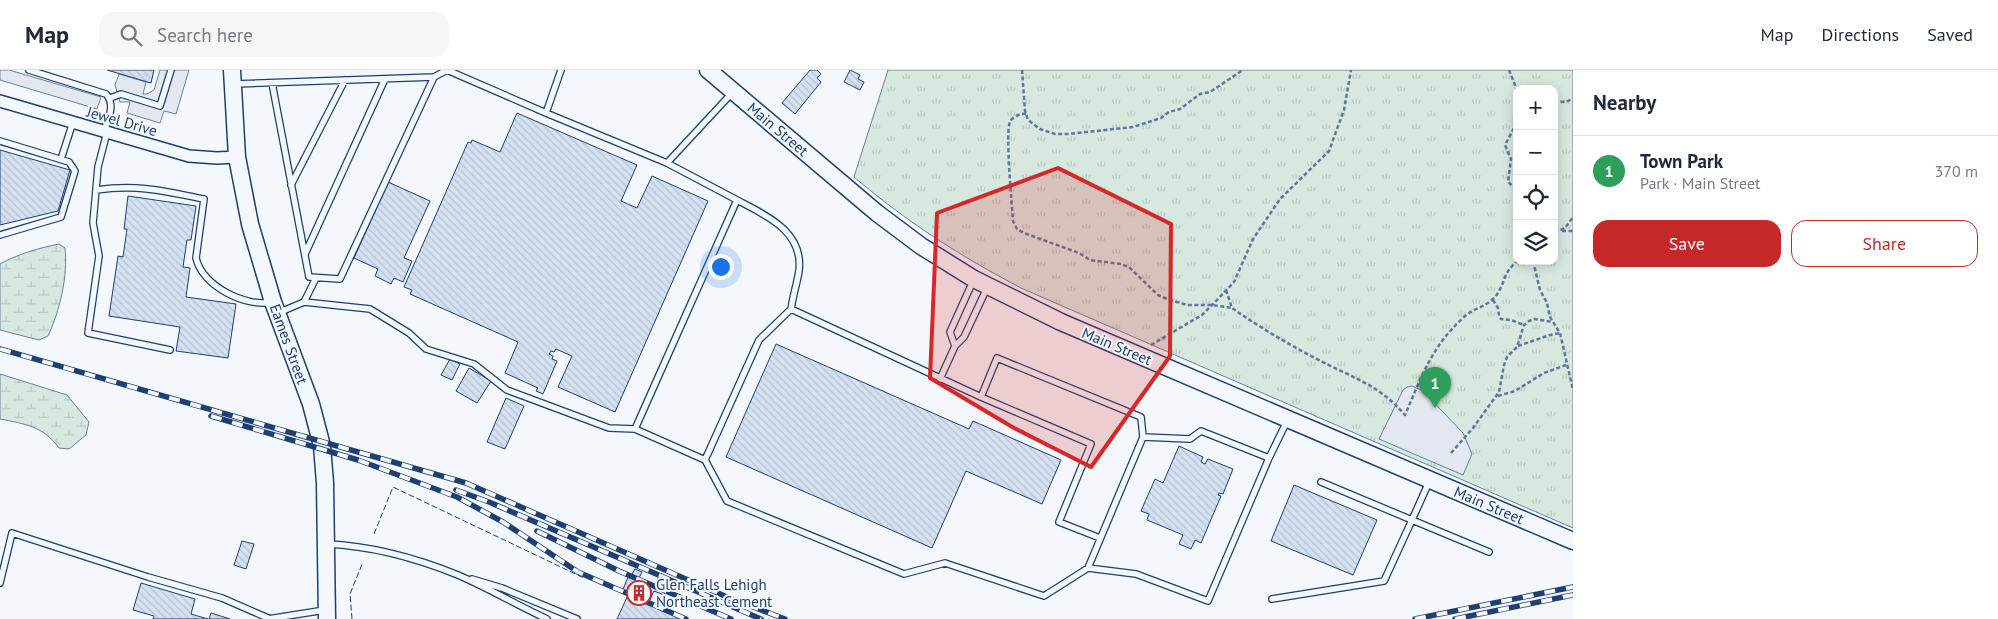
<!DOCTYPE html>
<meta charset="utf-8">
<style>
body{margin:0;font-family:"PT Sans",sans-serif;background:#f6f6f7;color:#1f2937}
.controls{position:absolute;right:15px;top:15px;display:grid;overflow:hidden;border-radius:10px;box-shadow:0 2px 12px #0003}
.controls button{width:45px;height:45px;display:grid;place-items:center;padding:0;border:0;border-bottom:1px solid #e0e1e3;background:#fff;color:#1f2937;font:25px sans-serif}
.you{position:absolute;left:720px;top:196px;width:18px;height:18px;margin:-12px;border:4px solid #fff;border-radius:50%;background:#1a73e8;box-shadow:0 0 0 8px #1a73e833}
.badge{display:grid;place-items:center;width:32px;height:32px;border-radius:50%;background:#c62828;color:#fff;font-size:16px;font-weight:700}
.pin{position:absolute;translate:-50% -41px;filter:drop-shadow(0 1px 2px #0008)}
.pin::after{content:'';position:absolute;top:26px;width:18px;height:15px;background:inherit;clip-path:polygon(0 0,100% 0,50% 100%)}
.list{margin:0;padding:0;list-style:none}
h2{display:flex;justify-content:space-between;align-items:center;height:65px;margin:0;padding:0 20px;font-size:21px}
h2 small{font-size:16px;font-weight:400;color:#747a83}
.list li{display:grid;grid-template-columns:32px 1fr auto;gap:15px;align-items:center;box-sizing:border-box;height:70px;padding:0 20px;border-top:1px solid #e0e1e3}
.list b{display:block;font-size:19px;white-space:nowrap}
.list p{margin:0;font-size:16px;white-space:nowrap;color:#747a83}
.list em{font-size:16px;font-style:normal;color:#747a83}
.actions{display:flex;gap:10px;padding:15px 20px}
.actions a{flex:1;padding:11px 0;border:1px solid #c62828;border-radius:15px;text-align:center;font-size:18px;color:#c62828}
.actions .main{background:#c62828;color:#fff}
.icon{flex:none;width:28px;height:28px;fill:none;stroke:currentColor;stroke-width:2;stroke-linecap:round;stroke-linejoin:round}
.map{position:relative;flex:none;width:1573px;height:549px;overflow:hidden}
header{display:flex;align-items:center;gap:30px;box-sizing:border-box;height:70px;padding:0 25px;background:#fff;border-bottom:1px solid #e0e1e3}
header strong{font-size:24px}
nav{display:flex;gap:28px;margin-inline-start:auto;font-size:18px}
.search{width:350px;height:45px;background:#f6f6f7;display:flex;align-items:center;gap:12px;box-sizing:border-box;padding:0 18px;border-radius:15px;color:#747a83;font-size:19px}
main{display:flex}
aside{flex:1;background:#fff}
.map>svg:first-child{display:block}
</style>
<header>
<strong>Map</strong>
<div class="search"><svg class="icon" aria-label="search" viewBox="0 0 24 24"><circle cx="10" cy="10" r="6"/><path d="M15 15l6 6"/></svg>Search here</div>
<nav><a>Map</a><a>Directions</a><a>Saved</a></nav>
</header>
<main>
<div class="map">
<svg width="1573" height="549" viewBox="0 0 1573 549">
<defs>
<pattern id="wetland-marsh" width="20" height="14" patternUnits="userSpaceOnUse" patternTransform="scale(1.25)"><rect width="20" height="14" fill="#d7e8df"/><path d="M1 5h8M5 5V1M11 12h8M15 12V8" fill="none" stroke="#b8c8c3"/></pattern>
<pattern id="park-tufts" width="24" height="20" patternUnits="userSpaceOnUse" patternTransform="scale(1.25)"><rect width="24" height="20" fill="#d7e8df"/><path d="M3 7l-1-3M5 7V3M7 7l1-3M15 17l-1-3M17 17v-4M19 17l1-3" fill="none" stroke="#b8c8c3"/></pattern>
<pattern id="building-back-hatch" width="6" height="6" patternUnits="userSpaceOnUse" patternTransform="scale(1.25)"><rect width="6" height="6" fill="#d5e0f0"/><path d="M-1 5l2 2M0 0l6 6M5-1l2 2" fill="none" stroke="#b6c1d1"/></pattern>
</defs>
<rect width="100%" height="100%" fill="#f4f7fb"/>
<path fill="url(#wetland-marsh)" stroke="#687fa3" d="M59,174L65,178C68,206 60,240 48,266L39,270L0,260V194C18,184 39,178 59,174Z
M0,304L67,325L89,352L86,365L69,379L59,378C43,356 25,354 0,349Z"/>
<path fill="url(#park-tufts)" stroke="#687fa3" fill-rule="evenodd" d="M888,0H1573V458L1021,218C960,186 907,152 854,107ZM1517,19H1554V191H1517Z"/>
<path fill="#e3e8f0" stroke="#687fa3" d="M0,0H9L101,27L97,39L0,10Z
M160,0H189L176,44L164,41L160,53L127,43L130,32H120L115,15L119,4L146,12L143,24H147L154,20Z
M1412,316L1423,321L1463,363L1472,384L1463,405L1379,369L1403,320L1407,317Z"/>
<path fill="url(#building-back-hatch)" stroke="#1d3f73" d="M107,0H154L151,13Z
M810,0H817L821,4L817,8L821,12L795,44L782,33Z
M850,0L860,5L858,9L864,12L860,20L844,12Z
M517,43L637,95L621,131L637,138L652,106L708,131L615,342L558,317L572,286L556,279L554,282L551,281L549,284L553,286L552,289L557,291L543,324L536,321L538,318L505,303L518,272L410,224L412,220L404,217L468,72L471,73L472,70L500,82Z
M0,80L70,100L58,141L0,155Z
M388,112L430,131L404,188L412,191L403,212L394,208L391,214L375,206L378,199L354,188Z
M128,126L196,136L191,170H187L183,197L190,198L186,227L236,234L228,288L176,281L180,257L109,246L118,186L123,187L127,159H124Z
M776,274L969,359L973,351L1061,390L1042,434L966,401L932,478L726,387Z
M450,289L460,294L452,310L441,305Z
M469,298L491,311L477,333L456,321Z
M506,328L524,336L505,379L487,372Z
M1179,376L1203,387L1201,392L1205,394L1208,389L1233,399L1223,424L1219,423L1218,425L1221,426L1201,473L1195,470L1191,479L1179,474L1183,465L1147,450L1149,444L1141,441L1155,409L1163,413Z
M1294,415L1377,450L1353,505L1271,471Z
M242,471L254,474L246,499L234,495Z
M635,499L642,502L638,510L654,517L658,508L669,513L664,525L654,521L648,534L682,549H617L628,525L622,522L628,507L630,508Z
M141,513L195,529L191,544L208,549H153L154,546L133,540Z
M211,543L230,549H209Z"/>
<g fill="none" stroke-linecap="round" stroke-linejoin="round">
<defs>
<path id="service" d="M29,0L106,24C116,35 108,49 104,61
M434,7L447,0L546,43L561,0
M234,14L434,7L340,209L309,207L272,13
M110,28L121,24L160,36L171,0
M546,43L667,93L732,23
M107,62L98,97L93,153L99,186L88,263L170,280
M0,71L69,92L75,101L61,147L0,165
M61,89L73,52
M667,93L737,130
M291,115L345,10
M96,120C138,114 164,121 204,129L196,188C202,216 246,238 273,232
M305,184L385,9
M304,232L370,239L409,263L426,279L474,294L507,320L609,358L635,359
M278,243L304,232L316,208
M955,276L950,262L974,209
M940,309L955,276L964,267L987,218
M981,327L1091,374L1059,452L1100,468
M1143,367L1088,498L1044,526L945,493L904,504L727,431L705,390L635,359L737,130C765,145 804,161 799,201C797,213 793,226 791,239L981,327L997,288L1141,347L1143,367L1190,369L1201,361L1269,388L1287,351
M705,390L759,270L791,239
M1429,412L1412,450L1489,482
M327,474C373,476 416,488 458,505C488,518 517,535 547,549
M1088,498L1136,504L1208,531L1269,388
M472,509L502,518L577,549
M0,513L12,463L148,507L222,528L268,548
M1272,529L1384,511L1412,450L1321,412
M268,549L325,540"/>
<path id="minor" d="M0,31L189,86L217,88L237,87"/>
<path id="secondary" d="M232,0L237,87L250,154L273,232L311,334L322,376L325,413L327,549
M708,0L877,143L921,176L974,209L1061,252L1573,471"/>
</defs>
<use href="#service" stroke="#1d3f73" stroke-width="8"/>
<use href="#minor" stroke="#1d3f73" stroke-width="14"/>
<use href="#secondary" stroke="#1d3f73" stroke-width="19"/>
<path stroke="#5e769c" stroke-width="2.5" stroke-dasharray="4 2.5" stroke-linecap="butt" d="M1022,0L1025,41L1028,50L1040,59L1055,64H1068L1133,57L1161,48L1169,42L1180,39L1200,24L1210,22L1243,0
M1509,0L1517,20
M1554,33L1568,31L1573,28
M1517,39L1514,48V58L1505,75L1511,89L1508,112L1515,118L1517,123
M1026,44C1020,43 1012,47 1010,52C1005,62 1012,135 1013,151L1017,159L1024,163L1079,183L1090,190L1121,194L1129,197L1158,225L1167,229L1187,235H1212L1232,238
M1554,161C1565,161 1567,155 1573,147
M1562,161H1573
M1533,191L1540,220L1547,233L1550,247L1560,263L1573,320
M1226,220L1232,238C1258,256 1286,273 1315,288C1350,307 1379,314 1405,345C1422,306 1431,277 1464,247C1472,239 1485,237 1493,229C1506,216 1501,203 1518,191
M1493,230L1498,238L1499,246L1501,249L1511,250L1524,255
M1151,275L1202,245L1216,231L1234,212L1253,169L1280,129L1329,81L1344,40L1351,0
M1518,276L1550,265L1560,263
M1498,326L1515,321L1544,303L1566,295
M1451,383L1473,358L1499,322L1504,295L1507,287L1517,277L1524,255L1529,251L1534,249L1553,252"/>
<use href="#service" stroke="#f4f7fb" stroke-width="5.5"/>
<use href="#minor" stroke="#f4f7fb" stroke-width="11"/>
<use href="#secondary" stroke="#f4f7fb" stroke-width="16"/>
<defs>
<path id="rail" d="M0,279L466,413L727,527L785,549
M211,346L358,390L457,427L503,452L578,502L686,549
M456,420L489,432L761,549
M537,461L619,501L731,549
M1415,549L1573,517
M1455,549L1573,525"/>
</defs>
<use href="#rail" stroke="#1d3f73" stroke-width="5.5"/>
<use href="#rail" stroke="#f4f7fb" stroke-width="4" stroke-dasharray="11" stroke-linecap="butt"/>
<path stroke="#1d3f73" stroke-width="1" stroke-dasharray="6 2.5" stroke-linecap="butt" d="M374,464L393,417L584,508
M352,549L350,524L363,492"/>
</g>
<path fill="#d62828" fill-opacity="0.2" stroke="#d62828" stroke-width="4" stroke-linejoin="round" d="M1058,98L1171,154L1170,286L1091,397L1014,358L930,308L937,143Z"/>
<defs>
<symbol id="building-ring" viewBox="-11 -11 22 22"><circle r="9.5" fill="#f4f7fb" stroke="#c62828" stroke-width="1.5"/><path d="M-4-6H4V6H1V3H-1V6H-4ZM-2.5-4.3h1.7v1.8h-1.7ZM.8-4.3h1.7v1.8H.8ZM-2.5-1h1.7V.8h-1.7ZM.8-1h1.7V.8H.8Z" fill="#c62828"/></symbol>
</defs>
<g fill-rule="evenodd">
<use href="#building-ring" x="625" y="509" width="28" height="28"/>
</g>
<g text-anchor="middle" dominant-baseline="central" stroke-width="4" stroke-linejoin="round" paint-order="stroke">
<g font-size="15" fill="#1d3f73" stroke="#f4f7fb">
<text transform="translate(122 51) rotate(16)">Jewel Drive</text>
<text transform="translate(778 59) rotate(40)">Main Street</text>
<text transform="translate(289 274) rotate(70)">Eames Street</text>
<text transform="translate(1117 276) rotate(23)">Main Street</text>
<text transform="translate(1489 435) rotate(23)">Main Street</text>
</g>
<g font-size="15" fill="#1d3f73" stroke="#f4f7fb" text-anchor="start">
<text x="656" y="514">Glen Falls Lehigh<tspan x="656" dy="17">Northeast Cement</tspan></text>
</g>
</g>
</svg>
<div class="controls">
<button>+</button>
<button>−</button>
<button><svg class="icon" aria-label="locate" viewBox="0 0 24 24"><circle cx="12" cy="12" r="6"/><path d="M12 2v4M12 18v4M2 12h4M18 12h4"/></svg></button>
<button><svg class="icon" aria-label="layers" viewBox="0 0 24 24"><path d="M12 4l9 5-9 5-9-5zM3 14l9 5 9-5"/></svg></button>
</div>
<div class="you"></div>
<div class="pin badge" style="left:1435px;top:338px;background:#2e9e5b">1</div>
</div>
<aside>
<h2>Nearby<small></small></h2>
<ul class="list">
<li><span class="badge" style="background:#2e9e5b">1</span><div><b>Town Park</b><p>Park · Main Street</p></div><em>370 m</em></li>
</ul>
<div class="actions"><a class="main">Save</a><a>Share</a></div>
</aside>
</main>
